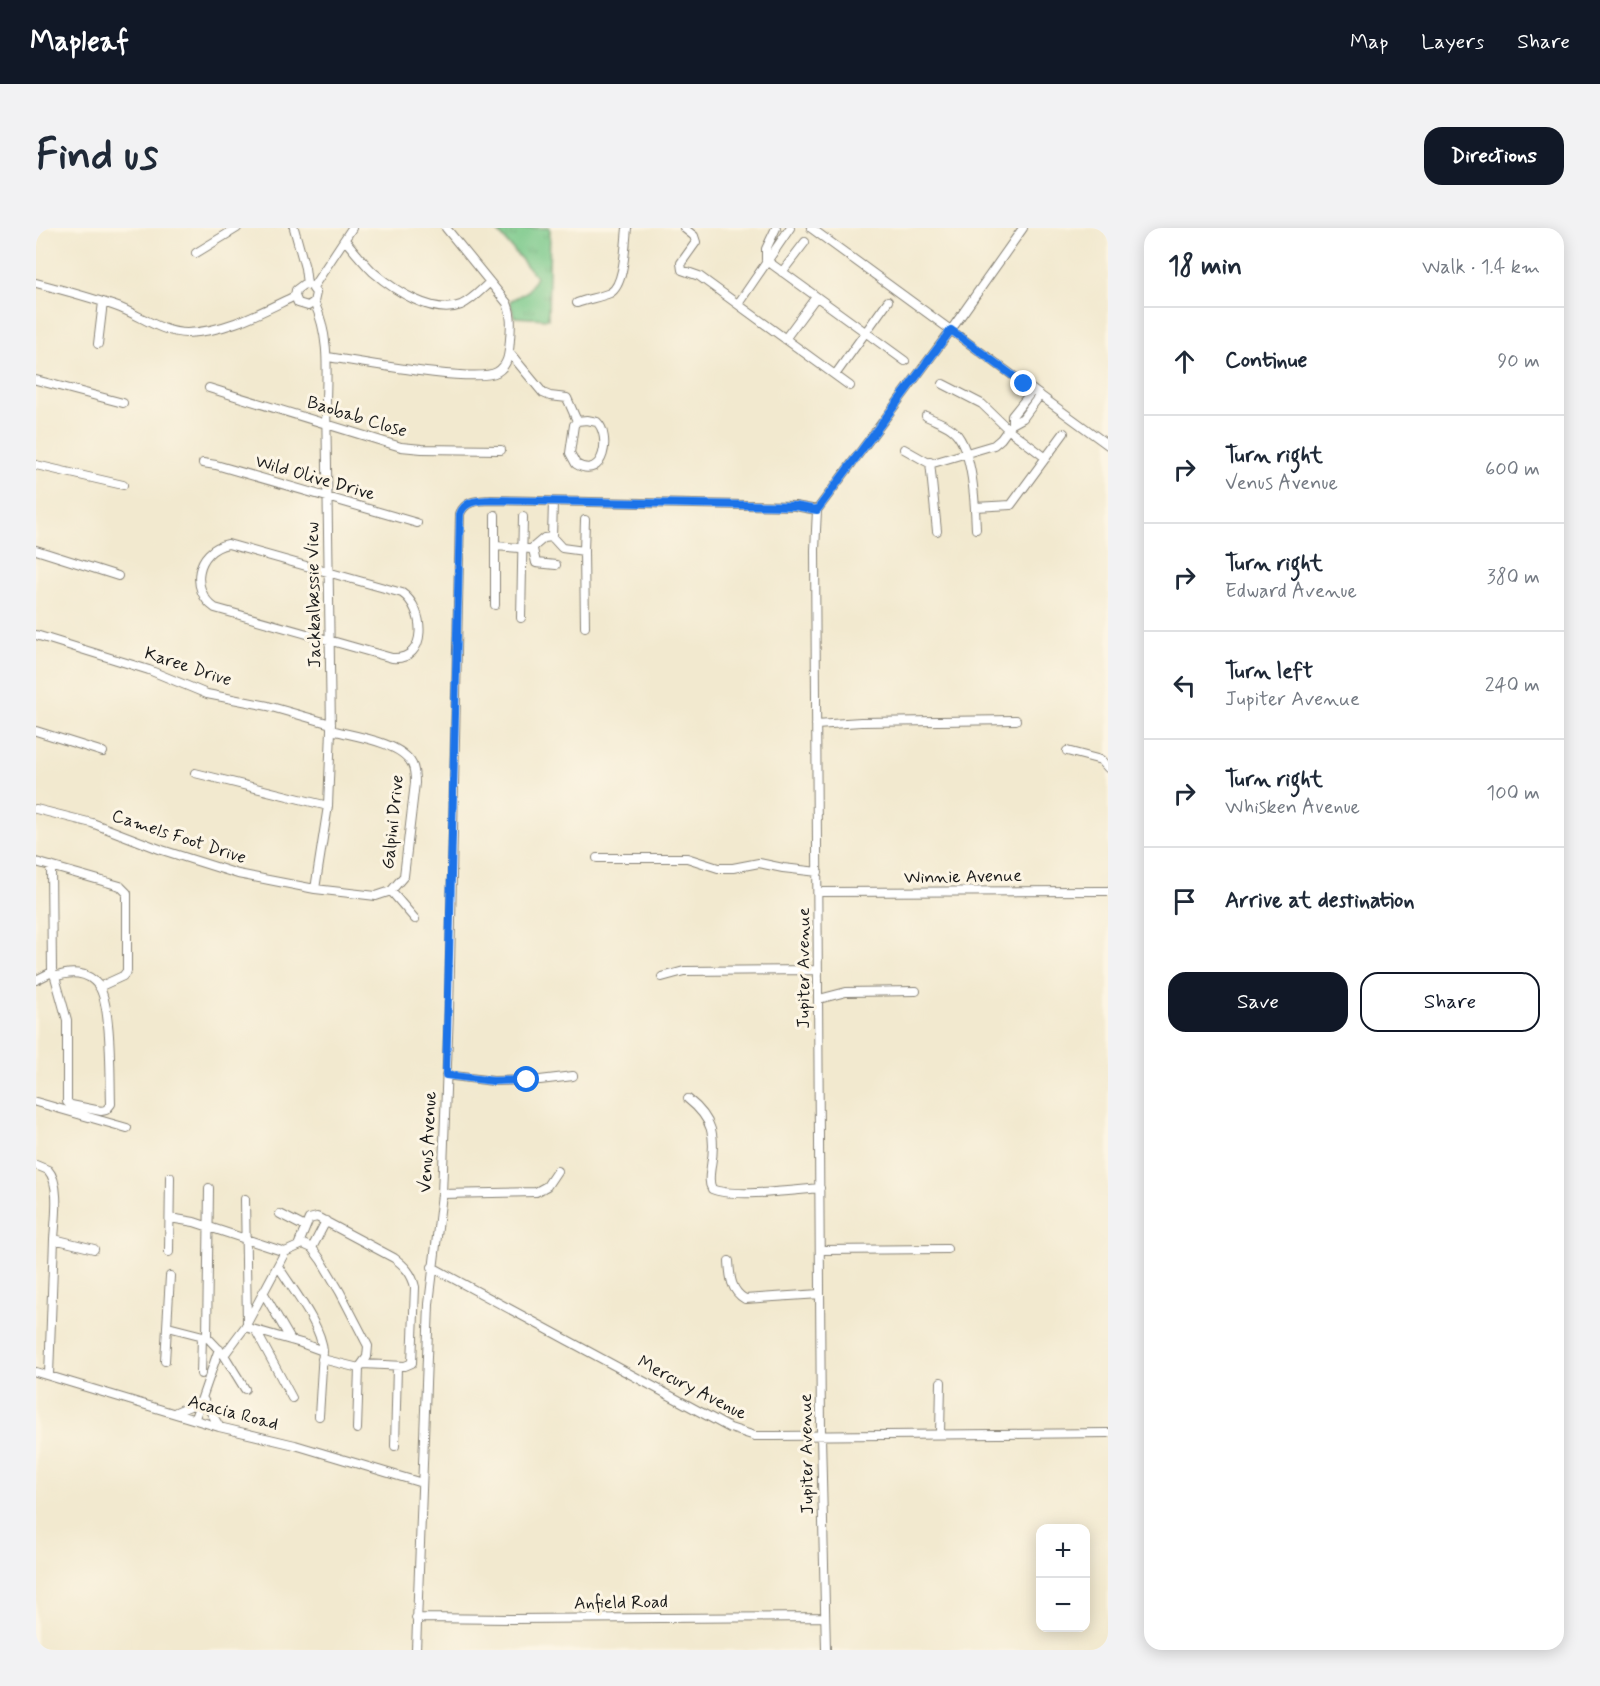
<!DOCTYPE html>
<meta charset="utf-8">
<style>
body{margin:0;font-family:Mynerve,sans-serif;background:#f2f2f3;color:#1f2937}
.controls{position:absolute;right:18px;bottom:18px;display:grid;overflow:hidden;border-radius:12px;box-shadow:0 3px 15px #0003}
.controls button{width:54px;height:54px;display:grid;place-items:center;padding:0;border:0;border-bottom:2px solid #e0e1e3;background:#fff;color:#1f2937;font:30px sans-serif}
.stop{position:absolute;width:18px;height:18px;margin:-14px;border:4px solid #1a73e8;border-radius:50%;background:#fff}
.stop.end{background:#1a73e8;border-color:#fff;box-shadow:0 2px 6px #0008}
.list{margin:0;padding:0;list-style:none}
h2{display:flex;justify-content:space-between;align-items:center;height:78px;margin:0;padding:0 24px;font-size:26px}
h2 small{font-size:20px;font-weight:400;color:#747a83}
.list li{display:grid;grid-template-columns:39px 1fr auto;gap:18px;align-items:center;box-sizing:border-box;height:108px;padding:0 24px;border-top:2px solid #e0e1e3}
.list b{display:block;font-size:22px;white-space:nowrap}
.list p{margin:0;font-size:20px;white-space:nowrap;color:#747a83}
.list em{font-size:20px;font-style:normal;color:#747a83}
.actions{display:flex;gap:12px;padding:18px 24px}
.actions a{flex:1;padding:14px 0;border:2px solid #111827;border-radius:18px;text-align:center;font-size:21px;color:#111827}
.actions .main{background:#111827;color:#fff}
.icon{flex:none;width:33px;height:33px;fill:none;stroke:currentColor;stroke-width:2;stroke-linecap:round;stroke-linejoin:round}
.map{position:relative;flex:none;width:1072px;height:1422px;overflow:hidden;border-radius:18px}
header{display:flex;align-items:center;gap:36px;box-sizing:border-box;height:84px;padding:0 30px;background:#111827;color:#fff}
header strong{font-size:28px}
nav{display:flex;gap:33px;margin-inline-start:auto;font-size:21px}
.intro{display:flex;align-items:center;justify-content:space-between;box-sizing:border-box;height:144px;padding:0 36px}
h1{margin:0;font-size:42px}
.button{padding:15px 27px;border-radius:18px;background:#111827;color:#fff;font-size:21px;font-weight:700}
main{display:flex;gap:36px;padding:0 36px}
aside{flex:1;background:#fff;border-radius:18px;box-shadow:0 3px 15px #0003}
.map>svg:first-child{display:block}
</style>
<header>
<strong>Mapleaf</strong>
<nav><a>Map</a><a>Layers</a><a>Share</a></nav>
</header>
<div class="intro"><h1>Find us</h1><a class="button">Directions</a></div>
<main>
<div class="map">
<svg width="1072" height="1422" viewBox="0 0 1072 1422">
<defs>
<pattern id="grass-tufts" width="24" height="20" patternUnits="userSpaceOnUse" patternTransform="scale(1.5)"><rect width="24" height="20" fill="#78c889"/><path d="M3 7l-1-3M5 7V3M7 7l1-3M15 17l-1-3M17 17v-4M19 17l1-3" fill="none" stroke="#67ab76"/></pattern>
</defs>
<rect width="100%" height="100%" fill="#fcf5e5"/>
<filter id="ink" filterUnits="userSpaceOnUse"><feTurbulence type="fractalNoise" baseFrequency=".0167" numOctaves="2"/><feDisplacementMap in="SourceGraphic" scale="12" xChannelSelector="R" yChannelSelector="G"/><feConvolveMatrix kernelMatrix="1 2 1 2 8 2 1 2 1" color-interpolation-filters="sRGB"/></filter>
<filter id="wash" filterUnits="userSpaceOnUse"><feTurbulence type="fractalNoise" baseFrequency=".008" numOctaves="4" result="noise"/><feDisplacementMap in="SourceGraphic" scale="24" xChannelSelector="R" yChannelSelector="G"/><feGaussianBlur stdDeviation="1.35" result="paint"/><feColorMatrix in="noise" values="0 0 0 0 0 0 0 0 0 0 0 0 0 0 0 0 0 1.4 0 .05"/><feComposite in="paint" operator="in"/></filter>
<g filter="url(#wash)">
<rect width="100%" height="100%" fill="#f2e9cf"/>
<path fill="url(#grass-tufts)" stroke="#4a7252" stroke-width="1.5" d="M459,0H514L512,91L478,89L474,73L492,63L500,49Z"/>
</g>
<g filter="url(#ink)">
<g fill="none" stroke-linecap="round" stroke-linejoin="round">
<defs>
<path id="minor" d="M258,0L269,40L271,56
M648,0L658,8L660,14L645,35L646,42L663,48L814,158
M775,0L1072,217
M309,12C318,23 327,34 337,44C358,62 397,88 425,77C436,72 445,62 454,54
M160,25L201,0
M730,32L869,133
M730,32V21L740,0
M746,44L769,14
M0,55C27,62 53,69 79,78C103,86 125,105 151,105C190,104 225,84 259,68L260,62L268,56L275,58L280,65L278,74L272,78L262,75L259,68
M277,59L316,0
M278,74C293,106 291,138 290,172L295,502L292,578L279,661
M541,75C552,71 565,69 574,65C589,57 589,16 591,0
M702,76L754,0
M749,111L780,69
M62,116L67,74
M473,124L507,165L514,168L531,170L541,193
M292,129C320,133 441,156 461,144C473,137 473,124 474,111C475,99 476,87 471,75L410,0
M799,147L852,73
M0,152L87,175
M907,156L946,176L972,201L1010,230
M173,160L365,219L386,221L465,222
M890,188C899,193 912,196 919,204C937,223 939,275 940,301
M551,192L561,194C575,207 569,253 540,236L534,225L538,197L541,193Z
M976,196L987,190L1004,167
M868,221L891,234L897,235L958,217L965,211L976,196V188L997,162
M894,234L901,303
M167,235L180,237L381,295
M0,237L87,257
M939,279L975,277L1028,205
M516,309L526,320L548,323L549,292
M192,316L366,365C389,380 393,433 356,430L179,380C153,362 160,322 192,316Z
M460,318L495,321L508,310L516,309L517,274
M497,321L500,335L520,337
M0,322L82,348
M548,323L549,399
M459,377V287
M485,390L487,289
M0,407L113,442L171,466L232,478L295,496
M780,497L825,494L980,492
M0,503L67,524
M1031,523L1065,532L1072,540
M159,545L292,578
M0,581L56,595L126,622L202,646L279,661L340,668L355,663L368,648L379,555C379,548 379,542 376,536C365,514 318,508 295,502
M561,630H651L682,640H697L723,635L747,640L782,644
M0,634L84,658L91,665V743L87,748L63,759
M355,663L379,691
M782,664L1072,663
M16,744L19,749L31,792V874L35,877L65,883L70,882L75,876C74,851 76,775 62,757C51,743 34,743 19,749
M626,749L648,743L782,742
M0,752L16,744L15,638
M783,771L810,764L880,763
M410,847L457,853L504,852L537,848
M652,871C677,891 680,908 675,938C674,946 672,954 676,961C696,970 760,962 784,960
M0,874L91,900
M0,937L12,942C25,956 19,993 18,1011
M406,966L500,964L511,958L521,943
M209,971L211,1095
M244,986L269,999
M134,990L158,994L249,1024L267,1016L276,1020L285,1032L304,1064L332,1118L331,1129L323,1140L321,1201
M262,1018L273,991L281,989L358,1030C369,1038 376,1046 379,1059L376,1135L369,1138L327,1136
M276,1020L290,993
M784,1022L911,1021
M133,1024L134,949
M693,1033C694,1049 695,1063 709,1071L784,1066
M242,1038C256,1061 285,1096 287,1123L283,1188
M396,1039L694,1200L719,1208H738L1072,1205
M227,1064L255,1112
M132,1099L171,1109L188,1127L209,1161
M209,1099L265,1115L287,1123
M220,1103L256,1170
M171,1109L173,960
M188,1127L209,1099L249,1024
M286,1131L323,1140
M129,1133L134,1048
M0,1144L183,1199L259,1217L386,1255
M165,1146L166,1108
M13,1147L18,1011L58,1021
M167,1171L183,1198
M140,1184L166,1173
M159,1190L183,1121
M904,1206L905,1154
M359,1218L361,1138
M380,1390L476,1391L789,1389
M380,1422L393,1076L406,966L413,783L424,286C429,272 442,273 455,272L759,278L781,282
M790,1422L785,1208L779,322L781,282L915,102L987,0"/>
</defs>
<use href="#minor" stroke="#878276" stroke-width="10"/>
<use href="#minor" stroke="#fff" stroke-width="8"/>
</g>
</g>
<g fill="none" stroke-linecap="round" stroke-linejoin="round" filter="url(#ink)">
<path stroke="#1a73e8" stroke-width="8" d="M491,852L457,853L410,847L424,286C429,272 442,273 455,272L759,278L781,282L915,102L988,156"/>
</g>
<g text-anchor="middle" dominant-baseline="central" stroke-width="6" stroke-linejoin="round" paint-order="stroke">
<g font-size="18" fill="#1c1c1c" stroke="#fcf5e5">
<text transform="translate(321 189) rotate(17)">Baobab Close</text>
<text transform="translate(279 250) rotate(16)">Wild Olive Drive</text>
<text transform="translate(278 367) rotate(-91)">Jackkalbessie View</text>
<text transform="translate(152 439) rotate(18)">Karee Drive</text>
<text transform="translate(357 594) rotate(-84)">Galpini Drive</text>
<text transform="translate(143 609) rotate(18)">Camels Foot Drive</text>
<text transform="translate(927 649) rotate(-1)">Winnie Avenue</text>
<text transform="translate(768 740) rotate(-90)">Jupiter Avenue</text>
<text transform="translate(392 914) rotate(-87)">Venus Avenue</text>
<text transform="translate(656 1160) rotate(27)">Mercury Avenue</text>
<text transform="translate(197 1185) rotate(15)">Acacia Road</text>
<text transform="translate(771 1226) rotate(-91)">Jupiter Avenue</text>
<text transform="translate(585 1375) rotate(-1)">Anfield Road</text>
</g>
</g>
</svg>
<div class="controls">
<button>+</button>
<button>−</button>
</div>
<div class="stop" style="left:491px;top:852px"></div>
<div class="stop end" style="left:988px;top:156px"></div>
</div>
<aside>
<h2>18 min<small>Walk · 1.4 km</small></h2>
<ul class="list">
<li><svg class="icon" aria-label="ahead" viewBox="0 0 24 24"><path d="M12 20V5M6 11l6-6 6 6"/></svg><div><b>Continue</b></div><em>90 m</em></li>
<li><svg class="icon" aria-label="right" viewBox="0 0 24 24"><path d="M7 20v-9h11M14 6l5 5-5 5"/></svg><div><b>Turn right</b><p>Venus Avenue</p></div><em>600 m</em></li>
<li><svg class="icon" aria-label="right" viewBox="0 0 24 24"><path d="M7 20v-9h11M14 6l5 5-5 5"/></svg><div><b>Turn right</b><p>Edward Avenue</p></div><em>380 m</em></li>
<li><svg class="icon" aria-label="left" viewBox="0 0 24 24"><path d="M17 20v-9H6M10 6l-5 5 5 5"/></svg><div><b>Turn left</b><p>Jupiter Avenue</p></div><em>240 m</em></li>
<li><svg class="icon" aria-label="right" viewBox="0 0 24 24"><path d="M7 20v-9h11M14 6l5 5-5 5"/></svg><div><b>Turn right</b><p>Whisken Avenue</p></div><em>100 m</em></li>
<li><svg class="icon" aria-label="arrive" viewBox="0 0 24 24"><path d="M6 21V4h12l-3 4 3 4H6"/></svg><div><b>Arrive at destination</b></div></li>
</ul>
<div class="actions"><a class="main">Save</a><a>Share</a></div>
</aside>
</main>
